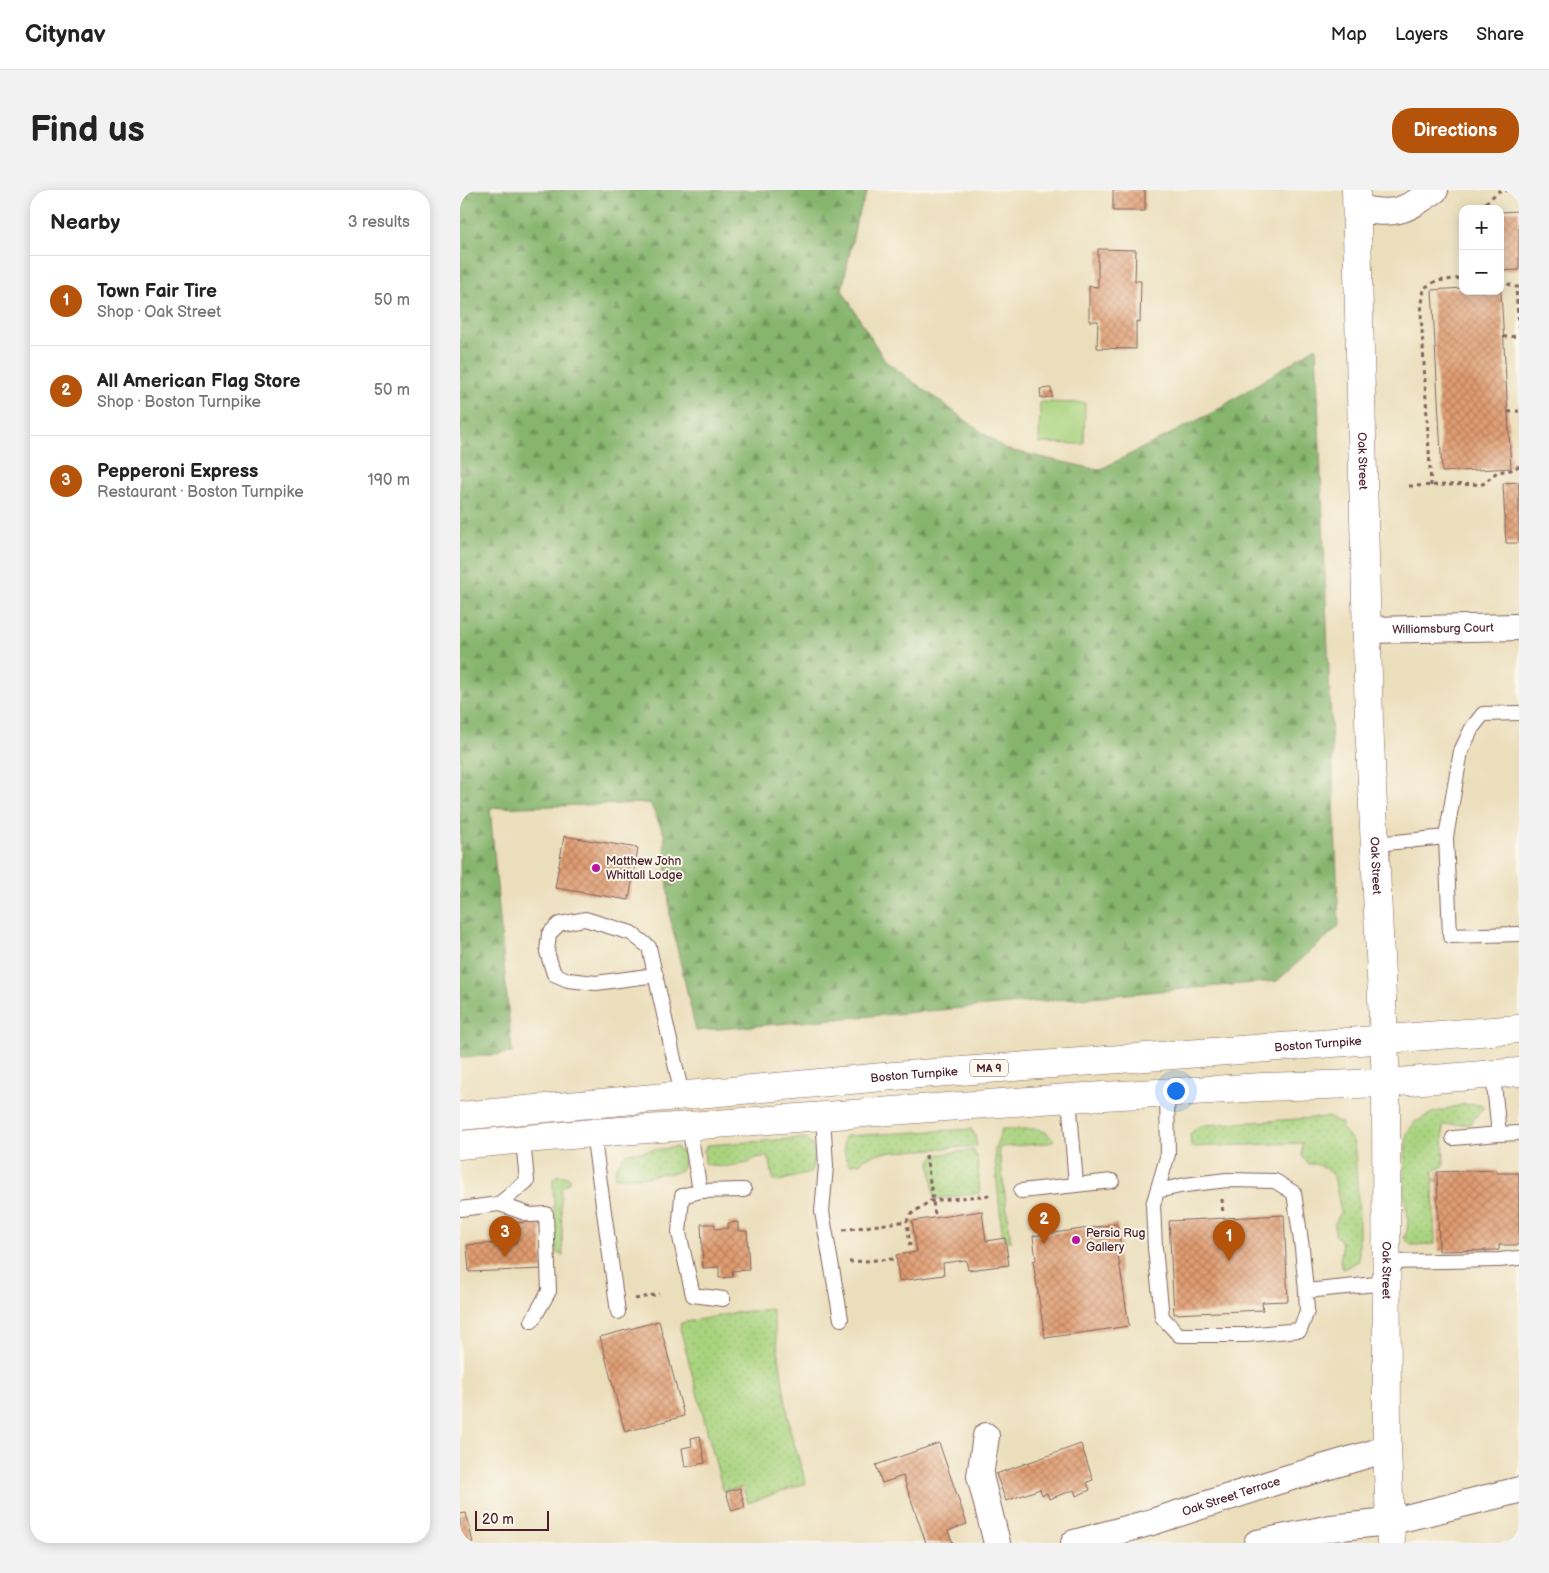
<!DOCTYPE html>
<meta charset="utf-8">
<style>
body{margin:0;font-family:"Balsamiq Sans",sans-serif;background:#f2f2f2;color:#222}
.controls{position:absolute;right:15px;top:15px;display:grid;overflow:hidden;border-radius:10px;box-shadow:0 2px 12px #0003}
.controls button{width:45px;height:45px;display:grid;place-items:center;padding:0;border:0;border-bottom:1px solid #e0e0e0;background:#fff;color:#222;font:25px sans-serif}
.scale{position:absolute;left:15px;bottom:12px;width:74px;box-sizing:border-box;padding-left:5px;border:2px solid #4a1f2b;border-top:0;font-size:14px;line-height:18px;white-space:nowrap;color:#4a1f2b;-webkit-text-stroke:4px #fbf7ec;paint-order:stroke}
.you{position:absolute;left:715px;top:900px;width:18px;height:18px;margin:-12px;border:4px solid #fff;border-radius:50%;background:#1a73e8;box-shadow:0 0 0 8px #1a73e833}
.badge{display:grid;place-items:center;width:32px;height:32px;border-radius:50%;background:#b45309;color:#fff;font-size:16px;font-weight:700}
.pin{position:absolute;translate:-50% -41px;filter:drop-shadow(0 1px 2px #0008)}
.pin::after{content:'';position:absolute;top:26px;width:18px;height:15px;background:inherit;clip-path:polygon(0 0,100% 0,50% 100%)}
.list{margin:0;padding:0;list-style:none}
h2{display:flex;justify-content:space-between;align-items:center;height:65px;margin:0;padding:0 20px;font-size:21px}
h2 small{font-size:16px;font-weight:400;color:#767676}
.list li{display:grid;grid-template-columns:32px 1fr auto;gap:15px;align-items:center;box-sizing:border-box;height:90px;padding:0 20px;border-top:1px solid #e0e0e0}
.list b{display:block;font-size:19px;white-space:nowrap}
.list p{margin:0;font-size:16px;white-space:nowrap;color:#767676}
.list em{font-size:16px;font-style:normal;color:#767676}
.map{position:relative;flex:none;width:1059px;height:1353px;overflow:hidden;border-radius:20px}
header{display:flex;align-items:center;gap:30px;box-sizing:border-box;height:70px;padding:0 25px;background:#fff;border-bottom:1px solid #e0e0e0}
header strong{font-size:24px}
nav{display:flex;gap:28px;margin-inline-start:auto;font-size:18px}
.intro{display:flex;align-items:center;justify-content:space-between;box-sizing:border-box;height:120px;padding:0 30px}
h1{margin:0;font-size:35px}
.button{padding:12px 22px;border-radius:20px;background:#b45309;color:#fff;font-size:18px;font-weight:700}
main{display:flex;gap:30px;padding:0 30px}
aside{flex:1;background:#fff;border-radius:20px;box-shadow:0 2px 12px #0003}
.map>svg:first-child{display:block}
</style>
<header>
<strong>Citynav</strong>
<nav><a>Map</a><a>Layers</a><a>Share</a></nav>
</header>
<div class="intro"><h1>Find us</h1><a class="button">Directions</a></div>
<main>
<aside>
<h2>Nearby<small>3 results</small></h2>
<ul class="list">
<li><span class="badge">1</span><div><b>Town Fair Tire</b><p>Shop · Oak Street</p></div><em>50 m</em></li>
<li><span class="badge">2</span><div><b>All American Flag Store</b><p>Shop · Boston Turnpike</p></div><em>50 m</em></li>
<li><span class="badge">3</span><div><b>Pepperoni Express</b><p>Restaurant · Boston Turnpike</p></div><em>190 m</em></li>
</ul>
</aside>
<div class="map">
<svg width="1059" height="1353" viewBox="0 0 1059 1353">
<defs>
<pattern id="grass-dots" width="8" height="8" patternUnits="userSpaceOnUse" patternTransform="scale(1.25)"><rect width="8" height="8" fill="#a9d37e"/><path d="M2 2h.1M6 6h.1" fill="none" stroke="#93b56d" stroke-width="1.8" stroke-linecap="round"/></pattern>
<pattern id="forest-firs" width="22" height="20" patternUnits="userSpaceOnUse" patternTransform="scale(1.25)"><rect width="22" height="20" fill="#86b56d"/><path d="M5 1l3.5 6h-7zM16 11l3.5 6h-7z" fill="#70935a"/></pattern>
<pattern id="building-cross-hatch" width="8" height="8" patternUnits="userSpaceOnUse" patternTransform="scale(1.25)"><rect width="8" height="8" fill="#df9c71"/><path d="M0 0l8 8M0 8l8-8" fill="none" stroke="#b77f5d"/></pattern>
</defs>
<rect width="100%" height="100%" fill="#fbf7ec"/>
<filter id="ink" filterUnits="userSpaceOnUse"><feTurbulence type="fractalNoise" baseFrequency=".02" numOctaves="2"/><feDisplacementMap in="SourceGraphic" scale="10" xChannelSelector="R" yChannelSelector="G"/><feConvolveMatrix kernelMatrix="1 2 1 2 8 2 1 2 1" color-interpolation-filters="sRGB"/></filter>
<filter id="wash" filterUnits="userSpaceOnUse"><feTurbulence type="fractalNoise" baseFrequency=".0096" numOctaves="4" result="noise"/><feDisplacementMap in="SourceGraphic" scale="20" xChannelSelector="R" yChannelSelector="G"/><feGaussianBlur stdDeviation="1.12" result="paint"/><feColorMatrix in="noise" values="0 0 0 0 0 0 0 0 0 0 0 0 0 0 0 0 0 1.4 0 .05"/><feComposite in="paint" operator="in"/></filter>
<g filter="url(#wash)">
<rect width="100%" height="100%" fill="#ebdebb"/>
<path fill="url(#grass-dots)" stroke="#7a7954" d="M1004,914L1022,915L1023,918L1010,934L983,935L984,976L973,981V989H977V992H973L975,1054L951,1055L944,1048L947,1041L948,1028L943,998L947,943L955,932L972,923Z
M868,927L883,934L881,937L893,951L895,961L899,1026V1071L883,1079L880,1071L882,1060L881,1051L875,1044V1033L881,1023L874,986L865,978L856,974H848L842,966V953L731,957L730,944L736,938L745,935Z
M511,939L515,945L517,956L419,963L404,969L400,974L397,973L389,975C384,967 382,954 385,946Z
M542,939H579L587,943L594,950L589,953L541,957L539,959L551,1052L545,1048L542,1043L535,971V958Z
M346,948C356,956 355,972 350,983L315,992C310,983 313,974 307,967C299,967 294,967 289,973C276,975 257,980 245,973L244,960L247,955Z
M217,957L220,962H223C223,965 225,971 224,975C220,988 198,980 190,987H155C154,977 160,970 167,963Z
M514,960L515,965H517L520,1003L476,1009L474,1007L470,971L474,965Z
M98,985L109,987V992L101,999V1018L103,1066L95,1061L93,989Z
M312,1119L330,1240L346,1293L288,1313L283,1297L263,1301L220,1138L221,1133L279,1122Z"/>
<path fill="url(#forest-firs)" stroke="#686a4c" d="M0,0H408L397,28L382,100L425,171L545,259L639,280L752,223L856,157L879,736L817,791L236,841L210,727L204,644L190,613L30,618L52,863L0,868Z"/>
<path fill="#a9d37e" stroke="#7a7954" d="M580,212L625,213L624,254L579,253Z"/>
<g id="blocks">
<path fill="url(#building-cross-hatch)" d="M653,0H685V21H653Z
M1059,21V80L1040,81V22Z
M638,59L676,60L675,91H681L680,132L676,131V159L637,158L638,131H629V96L638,97Z
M1003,98V101H1041L1051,278L982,282L972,100Z
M591,198L592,207L581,208L580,199Z
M1059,292V353H1046L1043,293Z
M104,646L178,658L169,710L95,698Z
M1037,980V983H1059V1055H1039V1060L979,1061L977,982Z
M522,1021L526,1051L545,1048L549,1075L508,1080L506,1070L483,1073L484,1085L439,1091L436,1065L457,1062L452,1031Z
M824,1025L828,1111L802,1112L803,1120L714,1124L709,1031Z
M80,1031L83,1079L9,1082L7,1055L56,1052L55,1033Z
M278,1032V1041H287L289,1080L272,1081L273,1087L259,1088V1077L243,1078L241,1034H255V1039L268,1038V1033Z
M657,1034L661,1058H657L669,1136L585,1148L573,1071L576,1070L573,1046Z
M199,1131L224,1226L165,1242L140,1147Z
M240,1246L245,1273L225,1277L222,1258L232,1256L231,1248Z
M479,1253L507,1334L488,1341L493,1353H466L443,1286L422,1293L416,1275Z
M621,1254L633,1290L627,1292L630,1300L616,1306L614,1300L589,1309L587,1303L582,1305L580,1299L546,1311L536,1284Z
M280,1298L285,1317L272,1321L266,1302Z
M6,1323L13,1353H0V1324Z"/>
</g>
</g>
<g filter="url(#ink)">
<use href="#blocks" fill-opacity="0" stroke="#82625d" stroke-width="1"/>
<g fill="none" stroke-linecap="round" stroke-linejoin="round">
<defs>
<path id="service" d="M986,647L990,746L1059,744
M916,654L986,647L1001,561L1012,538L1023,524L1059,523
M196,785L136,793L108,790L94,784L87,762L89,744L99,734L125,729L171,743L189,757L222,905
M1033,884L1039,944L1059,943
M707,903L708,964L693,1015L695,1058L702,1127L719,1145H786L840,1140L847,1121L846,1101
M609,908L616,994
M363,926L366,976L362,1022L381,1129
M229,936L240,1001
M133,943L158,1122
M993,948L1039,944
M561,1001L652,991
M697,1001L725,995L767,990L815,991L834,1003L842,1058L846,1101L926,1093
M39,1014L67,991L63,950
M0,1019L39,1014L71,1025L86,1024L89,1101L72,1131
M926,1072L1039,1070L1059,1068
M263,1109L233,1105L219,1043L222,1006L240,1001L284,1000"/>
<g id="minor">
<path d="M896,18C935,26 943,22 975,0"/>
<path id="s1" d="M908,440L1059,437"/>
<path d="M526,1246L520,1286L537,1353"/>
<path id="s2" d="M614,1353L692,1332L818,1291L927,1259"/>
<path d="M797,1353L871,1338L929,1332L1059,1300"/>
</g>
<g id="tertiary">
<path id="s3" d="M896,0L909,531L926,893L927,1259L931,1353"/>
</g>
<g id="trunk">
<path id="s4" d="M0,926L434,886L1059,839"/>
<path d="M0,955L133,943L609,908L803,897L926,893L1059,882"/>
</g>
</defs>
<use href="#service" stroke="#82625d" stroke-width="16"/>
<use href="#minor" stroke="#82625d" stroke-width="28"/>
<use href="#tertiary" stroke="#82625d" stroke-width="29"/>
<use href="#trunk" stroke="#82625d" stroke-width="29"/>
<path stroke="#82625d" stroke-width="3" stroke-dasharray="4 4" stroke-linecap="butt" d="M1021,19L1023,15L1039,1L1055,0
M1040,91L1056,97
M1059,97H1056L1059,141
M1043,147L1059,146
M1048,222L1059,221
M949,296L1023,294L1037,282L1051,280L1059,276
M971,296L961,122L964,98L976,91L1003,88
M466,965L475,1025
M762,1009L763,1025
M383,1040L447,1031
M450,1056L447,1031L450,1025L470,1011L531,1005
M389,1072L433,1069
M175,1109L199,1104"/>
<use href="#service" stroke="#fff" stroke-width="14"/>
<use href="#minor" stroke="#fff" stroke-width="26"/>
<use href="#tertiary" stroke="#fff" stroke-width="28"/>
<use href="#trunk" stroke="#fff" stroke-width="28"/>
</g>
</g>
<g fill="#b5179e" stroke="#fbf7ec" stroke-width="2">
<circle cx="136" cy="678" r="5"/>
<circle cx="616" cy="1050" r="5"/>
</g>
<g text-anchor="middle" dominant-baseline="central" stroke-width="4" stroke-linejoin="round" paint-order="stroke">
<rect fill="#fbf7ec" stroke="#7f6065" stroke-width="1" x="510" y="869.5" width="38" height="17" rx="4"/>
<g font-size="11" font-weight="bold" fill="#4a1f2b">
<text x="529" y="878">MA 9</text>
</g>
<g font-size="12" fill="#4a1f2b" stroke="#fbf7ec">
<text stroke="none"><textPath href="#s3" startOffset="271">Oak Street</textPath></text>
<text stroke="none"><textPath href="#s1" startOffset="75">Williamsburg Court</textPath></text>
<text stroke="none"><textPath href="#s3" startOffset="676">Oak Street</textPath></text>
<text stroke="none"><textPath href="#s4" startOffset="861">Boston Turnpike</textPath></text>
<text stroke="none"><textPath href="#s4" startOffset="456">Boston Turnpike</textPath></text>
<text stroke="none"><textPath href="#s3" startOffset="1081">Oak Street</textPath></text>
<text stroke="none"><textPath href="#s2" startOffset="164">Oak Street Terrace</textPath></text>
</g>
<g font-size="12" fill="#4a1f2b" stroke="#fbf7ec" text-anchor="start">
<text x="146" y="671">Matthew John<tspan x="146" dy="14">Whittall Lodge</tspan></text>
<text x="626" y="1043">Persia Rug<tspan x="626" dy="14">Gallery</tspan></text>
</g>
</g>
</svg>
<div class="controls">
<button>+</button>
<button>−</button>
</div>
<div class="scale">20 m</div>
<div class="you"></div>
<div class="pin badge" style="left:769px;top:1071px">1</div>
<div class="pin badge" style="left:584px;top:1054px">2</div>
<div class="pin badge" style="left:45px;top:1067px">3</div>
</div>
</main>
